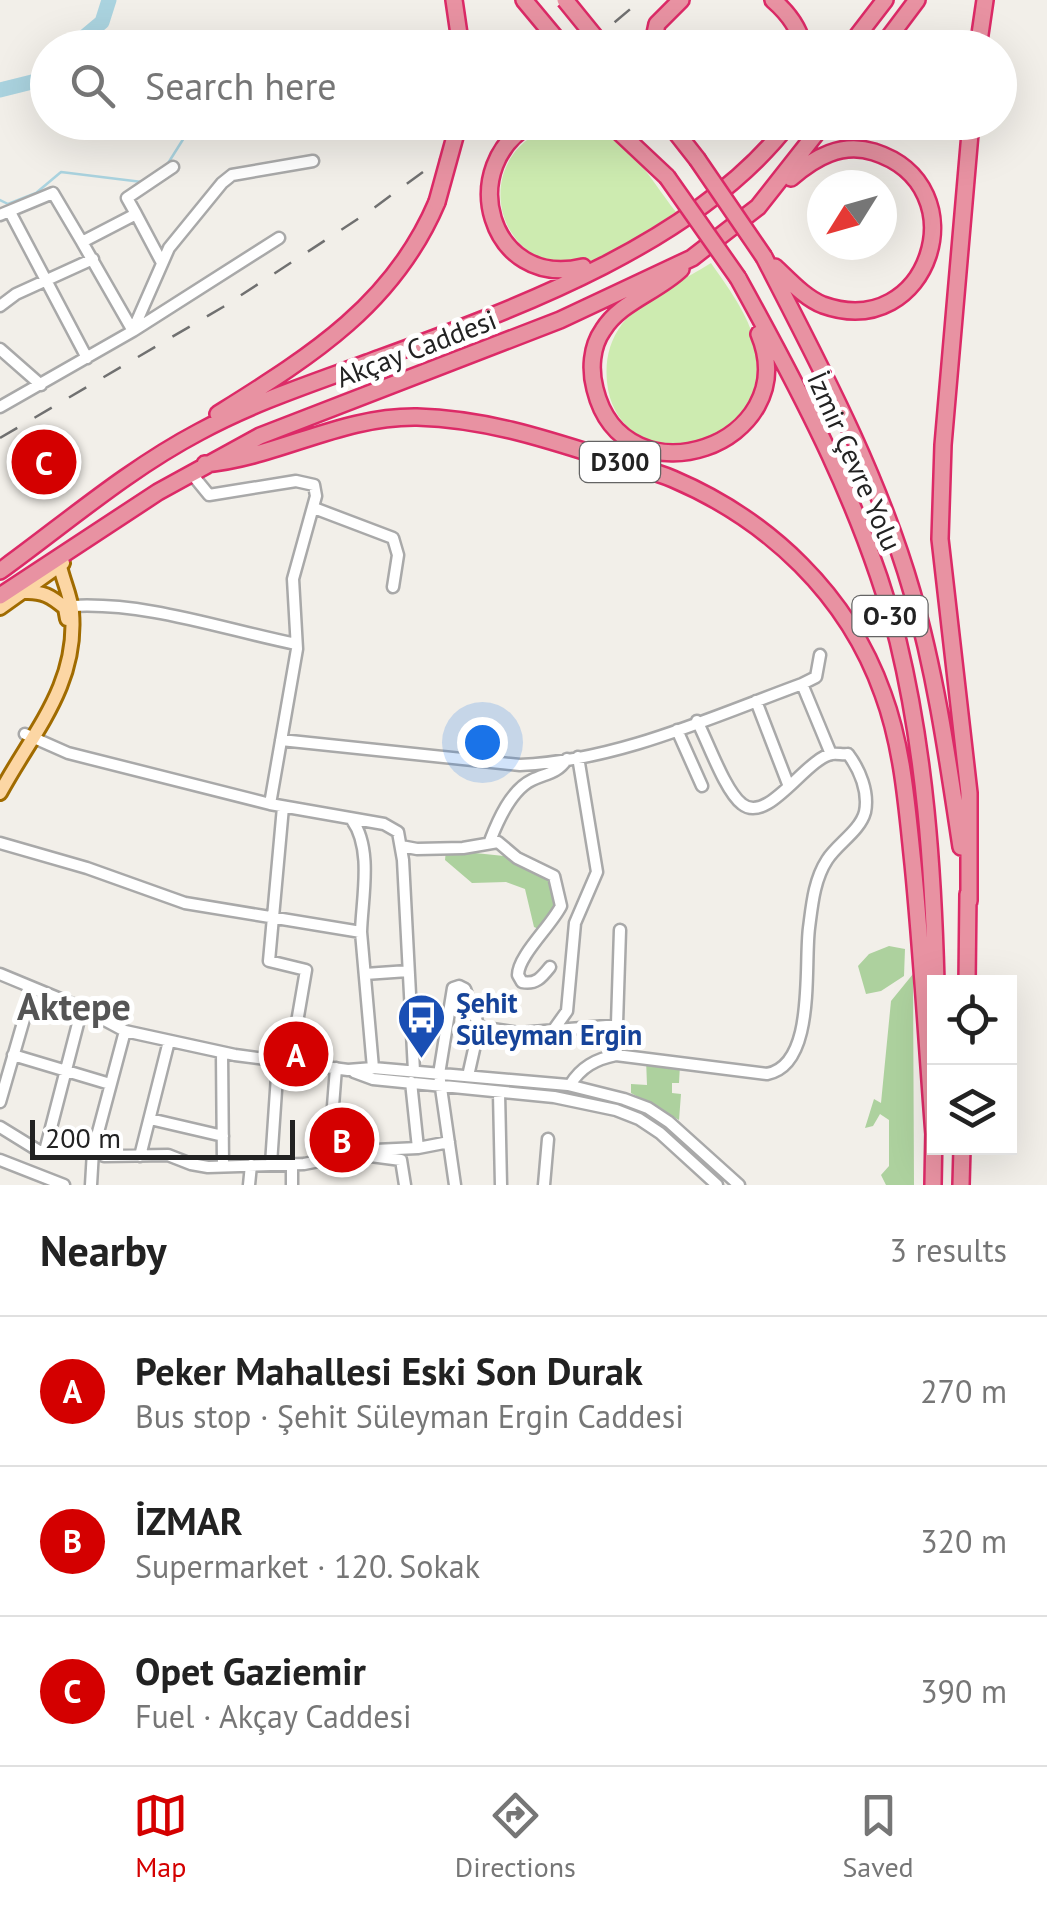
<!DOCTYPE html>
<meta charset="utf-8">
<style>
body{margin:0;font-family:"PT Sans",sans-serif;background:#f6f6f6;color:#222}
.controls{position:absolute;right:30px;bottom:30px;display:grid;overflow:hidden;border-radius:0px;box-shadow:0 10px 40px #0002}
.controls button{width:90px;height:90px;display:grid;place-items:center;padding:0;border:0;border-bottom:2px solid #e0e0e0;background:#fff;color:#222;font:50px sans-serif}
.compass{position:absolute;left:807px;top:170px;width:90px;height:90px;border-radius:50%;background:#fff;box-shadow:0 10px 40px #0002;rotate:233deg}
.scale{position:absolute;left:30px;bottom:25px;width:265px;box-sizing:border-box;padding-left:10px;border:5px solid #222;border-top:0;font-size:28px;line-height:35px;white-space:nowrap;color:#222;-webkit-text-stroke:8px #fff;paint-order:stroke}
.you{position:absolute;left:482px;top:742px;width:35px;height:35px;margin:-25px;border:8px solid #fff;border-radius:50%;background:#1a73e8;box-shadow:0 0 0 15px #1a73e833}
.badge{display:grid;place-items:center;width:65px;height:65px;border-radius:50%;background:#d40000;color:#fff;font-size:32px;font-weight:700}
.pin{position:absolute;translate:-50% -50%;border:5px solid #fff;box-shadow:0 2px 10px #0006}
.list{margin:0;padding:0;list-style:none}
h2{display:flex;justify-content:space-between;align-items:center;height:130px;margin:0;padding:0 40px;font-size:42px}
h2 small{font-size:32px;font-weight:400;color:#767676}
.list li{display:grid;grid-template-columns:65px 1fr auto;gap:30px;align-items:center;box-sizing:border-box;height:150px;padding:0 40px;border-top:2px solid #e0e0e0}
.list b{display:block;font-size:38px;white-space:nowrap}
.list p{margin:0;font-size:32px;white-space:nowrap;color:#767676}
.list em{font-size:32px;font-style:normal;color:#767676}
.icon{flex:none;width:55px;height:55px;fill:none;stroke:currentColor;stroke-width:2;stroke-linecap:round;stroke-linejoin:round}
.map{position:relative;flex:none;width:1047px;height:1185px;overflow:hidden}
.search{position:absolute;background:#fff;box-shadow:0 10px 40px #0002;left:30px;right:30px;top:30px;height:110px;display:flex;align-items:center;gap:25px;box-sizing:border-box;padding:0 35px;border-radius:55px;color:#767676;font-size:38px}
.sheet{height:580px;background:#fff}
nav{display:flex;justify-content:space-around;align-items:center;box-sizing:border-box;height:140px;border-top:2px solid #e0e0e0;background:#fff;font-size:28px;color:#767676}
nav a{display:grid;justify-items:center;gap:5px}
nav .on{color:#d40000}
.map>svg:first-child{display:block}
</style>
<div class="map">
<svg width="1047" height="1185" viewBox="0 0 1047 1185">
<rect width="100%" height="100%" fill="#f2efe9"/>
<path fill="#cdebb0" d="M575,122C624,129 648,176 676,212C655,226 605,260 582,263C487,276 463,135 575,122Z
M711,263C727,286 749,315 755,344C776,466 616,479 607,382C605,360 609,342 622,324C640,301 686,279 711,263Z"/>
<path fill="#add19e" d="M446,850L504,856L554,878L559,906L543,931L534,927L525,889L506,882L472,883L445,860Z
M889,946L905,949L904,976L881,991L866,994L858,966L869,954Z
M913,974L914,1185H886L881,1175L889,1166V1120L880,1114L873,1126L865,1128L874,1099L881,1103L891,1001Z
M646,1059L680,1065L679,1083H672V1093L681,1094L679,1120L631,1093V1084L647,1085Z"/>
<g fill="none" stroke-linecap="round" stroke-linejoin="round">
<path stroke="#aad3df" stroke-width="2.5" d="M312,122L329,134L348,137L370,122
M165,168L194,122
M0,200L8,204L36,193L61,172L142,182"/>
<path stroke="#aad3df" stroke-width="15" d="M71,48L102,22L109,0
M0,90L48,78"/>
<defs>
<path id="minor" d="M10,212L87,358
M136,214L127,198L173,167
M0,215L53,193L82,242L136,214L162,263
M82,242L133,331
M0,306L16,294L93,259
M133,330L169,248L222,183L232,175L313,161
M0,349L41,385
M0,407L133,331L279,238
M191,473L209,495L296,481L314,485L316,496L293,579L297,649L270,804
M314,508L393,538L398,555L393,587
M72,606C148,602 222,629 296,644
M802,684L831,754
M756,701L788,784
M677,730L702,786
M25,734L68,753L270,804L384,824L398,832L403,860L414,1071
M281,740L520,765C617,761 712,717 802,684L816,677L820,655
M283,807L269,961L306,970L290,1063
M352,820C373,849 362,898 361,932
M490,841C498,820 511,790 532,780C546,773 557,774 567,759
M0,843L87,868L185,903L361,932L373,1068
M401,846L417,849L463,848L498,842L517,858L554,876L561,906C551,926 518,956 518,975L522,982C536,985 542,977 550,967
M0,974L82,1008L125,1031L235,1055L348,1070L373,1068L568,1085L624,1099L648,1108L669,1122L739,1185
M365,974L408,971
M552,1032L567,1011L575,923L597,872L578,757
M222,1053L223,1166
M13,1055L110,1084
M616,1055L620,930
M354,1072L373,1079L554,1097L616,1110L639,1119L660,1133L717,1185
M468,1076L479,1027
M411,1082L418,1148
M570,1085C581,1067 596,1059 616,1055L767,1074C816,1065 804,967 809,928C812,905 814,880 827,860C837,844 860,831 865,812C869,792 860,770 848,754C843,755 837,753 832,754C806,758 768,825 742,804C725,791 708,742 697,721
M499,1093L501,1185
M0,1102L33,988
M150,1119L223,1136
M0,1127L39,1151H93L104,1156L168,1155L191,1164L208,1167L304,1164L375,1150L418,1148L449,1142
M45,1151L82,1008
M363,1155L401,1160L405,1185
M140,1156L169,1041
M329,1157L336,1068
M0,1160L64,1185
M271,1164L278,1061
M91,1185L93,1151L125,1031
M249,1185L251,1165
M292,1185V1164
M455,1185L439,1074L453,988L459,986L465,989L479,1027L519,1033L619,1025
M544,1185L548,1139"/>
<path id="major" d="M24,592C42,591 51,596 65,608L67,619
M0,608L63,563
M0,793C33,732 78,685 72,612C71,596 63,581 60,566"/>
<path id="highway" d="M454,0L461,48
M524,0L564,48
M773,0C788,13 800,28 803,48
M652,48L657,24L681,0
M848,48L885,0
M881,48L917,0
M978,48L985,0
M534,122C454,164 489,290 583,267
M602,122L617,130L667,177
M668,122L697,159
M764,257C820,366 878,474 912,592C936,675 948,761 961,847
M775,267C789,280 805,298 823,305C929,343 980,186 874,152C842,142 815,157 791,178
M681,269C657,292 620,302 603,330C591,347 590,370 595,389C624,507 805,445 759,334
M738,278C802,394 865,512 898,641C925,753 933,868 936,982
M218,414C309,357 393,306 437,202
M205,464C279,457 340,416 417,417C488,419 549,440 615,461C634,467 655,471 673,479C769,520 848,595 883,694C903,748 907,808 913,864C922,954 927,1045 934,1135
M0,571C65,524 127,470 199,432C252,403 310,384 367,363C509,311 695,246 790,122
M0,596L158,492L260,436L560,320L692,258L758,207L825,122
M969,901V793L940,539L943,445L971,122
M967,982L968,894
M933,1185L934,1129
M961,1185L962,1148"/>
</defs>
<use href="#minor" stroke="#a9a9a9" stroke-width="15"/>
<use href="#major" stroke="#a06b00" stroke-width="18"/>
<use href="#highway" stroke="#dc2a67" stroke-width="20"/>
<use href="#minor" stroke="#fff" stroke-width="10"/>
<use href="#major" stroke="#fcd6a4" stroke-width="12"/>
<use href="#highway" stroke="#e892a2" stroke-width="15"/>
<path stroke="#707070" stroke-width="2.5" stroke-dasharray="20 20" stroke-linecap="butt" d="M584,48L641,0
M0,438L223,307L367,213L491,122"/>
<defs>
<path id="highway-bridge" d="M565,0L604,48
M697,159L764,257
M667,177L738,278
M437,202L459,122"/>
</defs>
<use href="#highway-bridge" stroke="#dc2a67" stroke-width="20" stroke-linecap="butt"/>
<use href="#highway-bridge" stroke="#e892a2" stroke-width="15"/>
</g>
<defs>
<symbol id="bus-pin" viewBox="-11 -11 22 30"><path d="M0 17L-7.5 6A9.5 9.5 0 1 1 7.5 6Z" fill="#1a4fb4" stroke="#fff"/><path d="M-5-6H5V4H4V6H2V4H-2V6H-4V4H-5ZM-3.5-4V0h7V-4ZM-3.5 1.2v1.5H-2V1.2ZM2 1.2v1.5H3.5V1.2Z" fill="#fff"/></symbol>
</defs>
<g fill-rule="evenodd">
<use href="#bus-pin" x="394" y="990" width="55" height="75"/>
</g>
<g text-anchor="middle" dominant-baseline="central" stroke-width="10" stroke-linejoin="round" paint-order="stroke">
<g fill="#fff" stroke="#646464" stroke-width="2.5">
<rect x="580" y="442" width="80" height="40" rx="8"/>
<rect x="852.5" y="596" width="75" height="40" rx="8"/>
</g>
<g font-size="25" font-weight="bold" fill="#222">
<text x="620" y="462">D300</text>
<text x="890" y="616">O-30</text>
</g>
<g font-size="28" fill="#222" stroke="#fff">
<text transform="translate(416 348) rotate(-21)">Akçay Caddesi</text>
<text transform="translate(855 461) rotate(66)">İzmir Çevre Yolu</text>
</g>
<g font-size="28" font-weight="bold" fill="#164399" stroke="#fff" text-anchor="start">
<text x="456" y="1002">Şehit<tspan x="456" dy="32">Süleyman Ergin</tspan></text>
</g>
<g font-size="38" font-weight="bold" fill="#555" stroke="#fff">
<text x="74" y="1005">Aktepe</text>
</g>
</g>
</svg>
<div class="controls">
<button><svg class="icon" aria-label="locate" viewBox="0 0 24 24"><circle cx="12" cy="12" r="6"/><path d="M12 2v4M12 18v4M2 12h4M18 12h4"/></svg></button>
<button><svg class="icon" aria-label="layers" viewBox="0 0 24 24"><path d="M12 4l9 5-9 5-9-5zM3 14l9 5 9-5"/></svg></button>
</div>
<svg class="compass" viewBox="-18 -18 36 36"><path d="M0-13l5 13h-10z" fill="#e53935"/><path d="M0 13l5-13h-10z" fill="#767676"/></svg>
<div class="scale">200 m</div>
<div class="you"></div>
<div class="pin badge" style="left:296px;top:1054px">A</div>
<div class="pin badge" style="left:342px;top:1140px">B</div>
<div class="pin badge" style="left:44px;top:462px">C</div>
<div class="search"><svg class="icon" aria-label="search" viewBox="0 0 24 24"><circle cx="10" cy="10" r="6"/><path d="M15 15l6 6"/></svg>Search here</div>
</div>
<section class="sheet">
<h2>Nearby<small>3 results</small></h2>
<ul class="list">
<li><span class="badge">A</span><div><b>Peker Mahallesi Eski Son Durak</b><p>Bus stop · Şehit Süleyman Ergin Caddesi</p></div><em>270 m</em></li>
<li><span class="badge">B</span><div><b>İZMAR</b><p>Supermarket · 120. Sokak</p></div><em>320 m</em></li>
<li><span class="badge">C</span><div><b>Opet Gaziemir</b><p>Fuel · Akçay Caddesi</p></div><em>390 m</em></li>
</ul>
</section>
<nav>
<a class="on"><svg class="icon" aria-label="map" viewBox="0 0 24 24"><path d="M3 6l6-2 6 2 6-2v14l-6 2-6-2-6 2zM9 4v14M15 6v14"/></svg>Map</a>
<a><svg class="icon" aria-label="directions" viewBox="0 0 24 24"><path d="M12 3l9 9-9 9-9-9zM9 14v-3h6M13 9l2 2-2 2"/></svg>Directions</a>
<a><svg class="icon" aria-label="saved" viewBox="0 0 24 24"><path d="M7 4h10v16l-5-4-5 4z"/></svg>Saved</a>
</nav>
